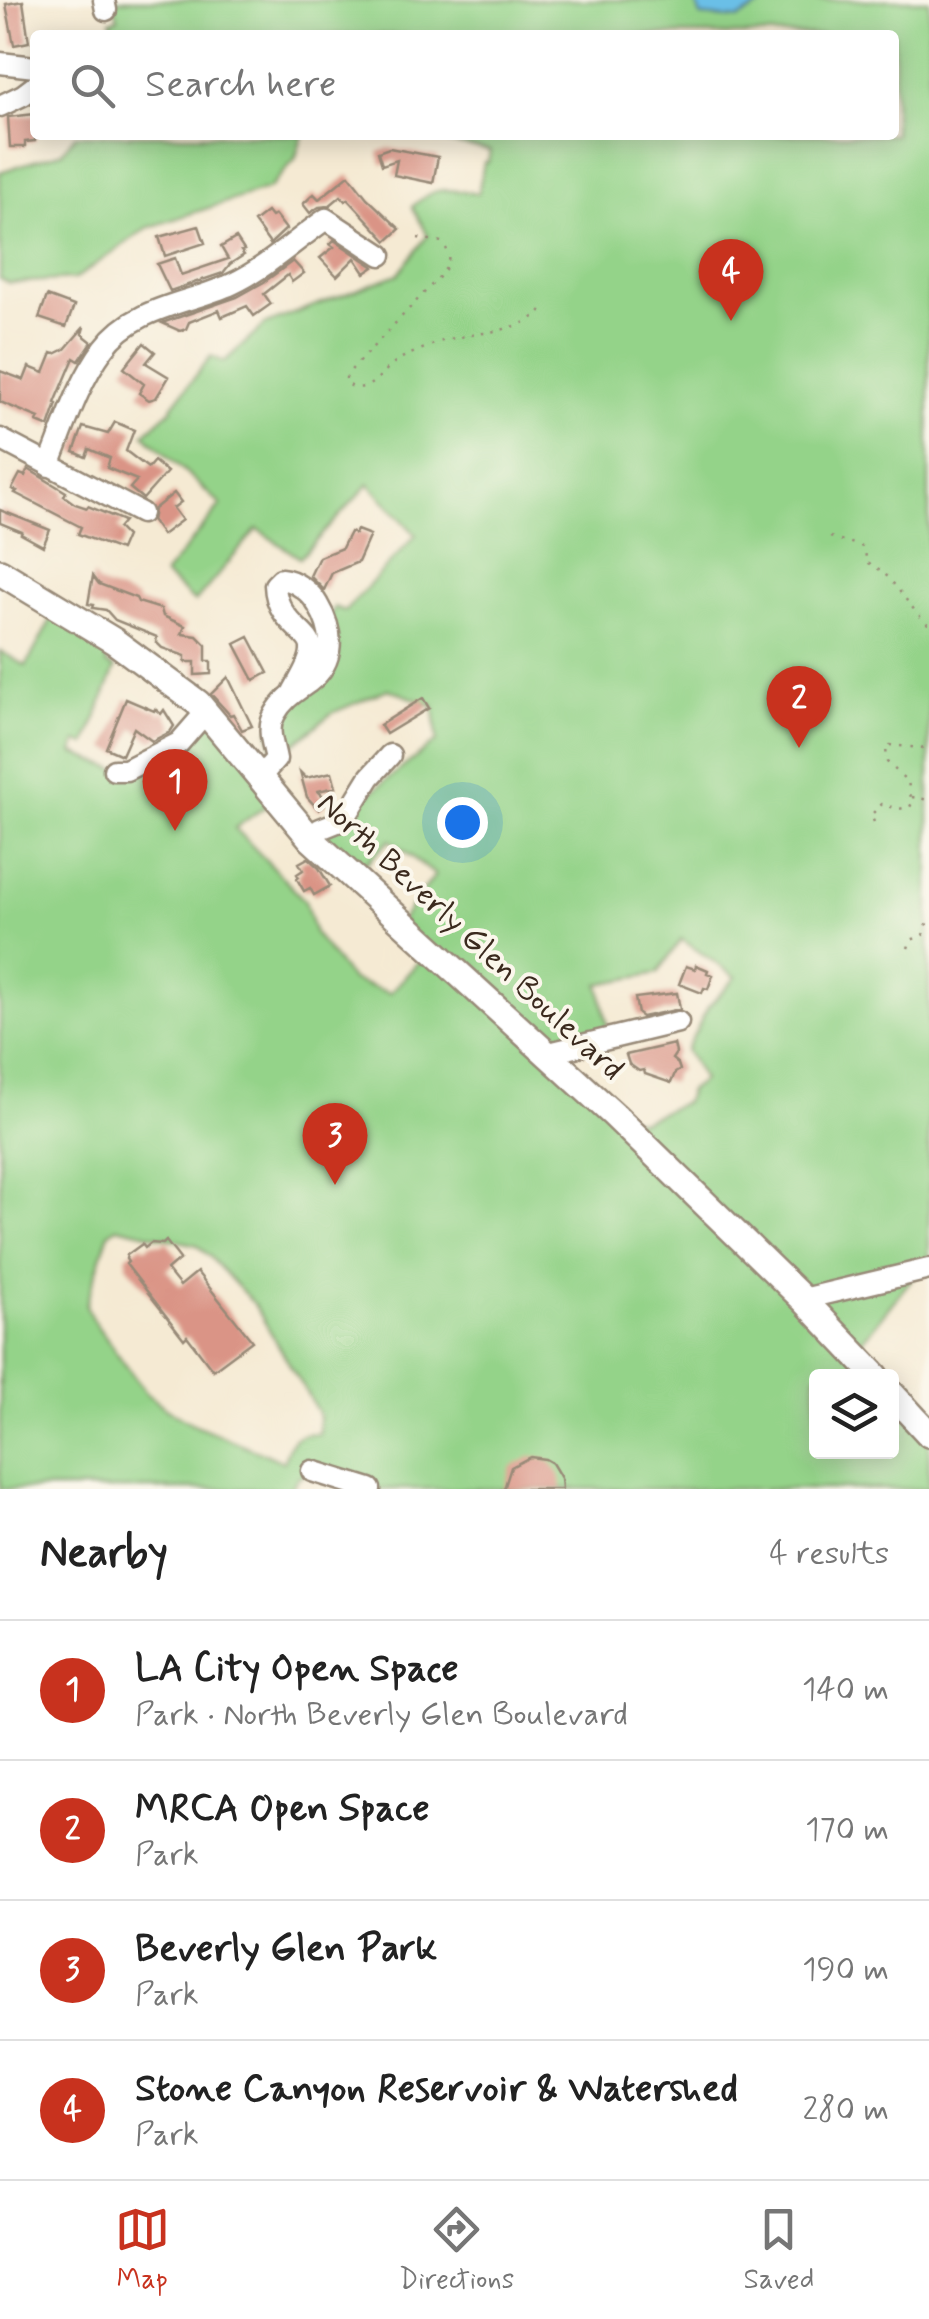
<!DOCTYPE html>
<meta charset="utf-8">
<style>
body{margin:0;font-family:Mynerve,sans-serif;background:#f6f6f6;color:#222}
.controls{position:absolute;right:30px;bottom:30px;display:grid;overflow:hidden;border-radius:10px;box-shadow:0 5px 25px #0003}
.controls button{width:90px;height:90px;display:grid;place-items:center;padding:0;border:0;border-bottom:2px solid #e0e0e0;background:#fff;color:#222;font:50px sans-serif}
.you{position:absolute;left:462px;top:822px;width:35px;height:35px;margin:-25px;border:8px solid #fff;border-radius:50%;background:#1a73e8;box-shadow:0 0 0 15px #1a73e833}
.badge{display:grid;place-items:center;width:65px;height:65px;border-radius:50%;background:#c8321e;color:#fff;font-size:32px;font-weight:700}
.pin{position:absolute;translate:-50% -82px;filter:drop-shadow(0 2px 5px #0008)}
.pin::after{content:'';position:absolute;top:52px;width:35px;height:30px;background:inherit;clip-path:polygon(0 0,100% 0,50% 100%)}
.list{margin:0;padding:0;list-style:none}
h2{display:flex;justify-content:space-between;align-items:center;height:130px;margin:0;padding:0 40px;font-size:42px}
h2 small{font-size:32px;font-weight:400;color:#767676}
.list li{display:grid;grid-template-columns:65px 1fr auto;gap:30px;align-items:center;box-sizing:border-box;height:140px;padding:0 40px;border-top:2px solid #e0e0e0}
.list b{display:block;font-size:38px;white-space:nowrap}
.list p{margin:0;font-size:32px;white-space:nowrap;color:#767676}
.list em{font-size:32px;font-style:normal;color:#767676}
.icon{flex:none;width:55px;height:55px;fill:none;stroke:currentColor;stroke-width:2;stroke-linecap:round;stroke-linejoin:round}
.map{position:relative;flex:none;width:929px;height:1489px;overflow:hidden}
.search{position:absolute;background:#fff;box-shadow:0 5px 25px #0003;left:30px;right:30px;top:30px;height:110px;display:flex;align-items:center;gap:25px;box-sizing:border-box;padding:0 35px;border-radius:10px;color:#767676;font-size:38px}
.sheet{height:690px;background:#fff}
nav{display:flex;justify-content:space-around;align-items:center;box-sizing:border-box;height:140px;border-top:2px solid #e0e0e0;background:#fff;font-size:28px;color:#767676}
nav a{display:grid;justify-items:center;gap:5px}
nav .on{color:#c8321e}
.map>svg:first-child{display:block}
</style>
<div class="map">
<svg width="929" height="1489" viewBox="0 0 929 1489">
<rect width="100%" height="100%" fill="#fbf7ec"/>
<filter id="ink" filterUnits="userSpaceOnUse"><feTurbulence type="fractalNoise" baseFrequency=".01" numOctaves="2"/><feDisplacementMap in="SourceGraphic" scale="20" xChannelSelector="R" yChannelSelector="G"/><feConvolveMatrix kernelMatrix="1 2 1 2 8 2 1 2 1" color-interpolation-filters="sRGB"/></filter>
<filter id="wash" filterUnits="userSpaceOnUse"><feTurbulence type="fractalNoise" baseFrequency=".0048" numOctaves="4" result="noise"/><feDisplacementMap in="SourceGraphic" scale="40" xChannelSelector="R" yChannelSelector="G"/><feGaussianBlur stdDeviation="2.25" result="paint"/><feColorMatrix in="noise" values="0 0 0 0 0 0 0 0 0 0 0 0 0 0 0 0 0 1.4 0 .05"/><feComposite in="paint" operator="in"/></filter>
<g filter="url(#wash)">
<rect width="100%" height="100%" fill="#f5ead3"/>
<path fill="#94d389" stroke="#687e54" stroke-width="2.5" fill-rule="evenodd" d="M112,0H929V1269L918,1271L853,1352L876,1376H816V1452H892V1394L929,1434V1489H370L312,1471L298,1477L291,1489H0V651L26,666L58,607L114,641L106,664L115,668L86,745L77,742L73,753L126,773L213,720L277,798L235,828L305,901L315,934L351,980L390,993L430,949L400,922L435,875L390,840L352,877L311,839L437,741L434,706L388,689L332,713L276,759L269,731L313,678L328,621L334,607L345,611L416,535L369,484L300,558L257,529L195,602L164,575L221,505L144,434L172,409L171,408L211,356L224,362L266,324L398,274L428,235L412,207C436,184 448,189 478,194L484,162H488L490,151L411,135H894V35H117L111,21L118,18ZM681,939L736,977L708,1007L686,1050L703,1080L687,1092L689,1094L685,1102L641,1121L614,1115L547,1054L610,1038L599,984L658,973ZM117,1227L197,1245L209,1256L254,1304L319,1414V1434C295,1432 289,1440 284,1462L193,1424L167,1409L146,1393L92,1319L86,1305L109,1232Z
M75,135H303L295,159L270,188L147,228L75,279L9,283L0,279V172L62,152Z"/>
<path fill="#6abfe7" stroke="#527482" stroke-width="2.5" d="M695,0H771L738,19L701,16Z"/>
<g id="blocks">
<path fill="#da9486" d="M23,1L29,42L14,45L6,4Z
M35,114V141L25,142V147H10L8,117Z
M389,148L438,157L433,183L394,175L397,160L382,165L378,152Z
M349,175L367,198L400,229L387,241L348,199L345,201L341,196L329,206L319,207L310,213L303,204L314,194L319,199Z
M267,212L271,217L275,215L286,229L270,244L254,222Z
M199,226L205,243L165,256L159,237Z
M236,238L244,250L241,251L244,255L230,264L223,273L170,291L157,264L175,258L181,275L228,259L221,247Z
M334,240L373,266L374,267L365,273L355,258L337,276L320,258L334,247L330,244Z
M293,261L304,273L292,282L288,275L264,294L271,304L254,316L247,306L222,317L219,310L189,322L186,329L180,331L162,323L237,297L264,282Z
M47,296L74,306L66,327L39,318Z
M84,327L82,334L92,342L79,361L74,358L55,403L57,404L49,427L37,422L39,418L0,402V371L24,380L29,367L44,373L52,353L55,354L65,349Z
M144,343L155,352L146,363L169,377L156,398L149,400L139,393L144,384L124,368Z
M115,422L134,430L126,451L148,468L154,461L167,472L143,499L130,488L137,480L107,468L110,458L89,449L86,457L74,452L83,427L108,434Z
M28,469L66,492L64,496L75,504L87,508L88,506L124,521L118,528L126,536L120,550L78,534L81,527L15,493L17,491L12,489L20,474L25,476Z
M174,493L181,502L173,508L182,520L162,535L152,521L154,509Z
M0,510L50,530L43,546L21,534L22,532L0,523Z
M357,530L370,535L358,562L332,573L324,590L310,576L319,557L342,548L350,532L355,534Z
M93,576L99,584L136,598L138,602L161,609L163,616L185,626L182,634L197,636L206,645V661H211V674L195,675V662H185V656L162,648L156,642L157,637L115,620L106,610L93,608L94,605L88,604Z
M249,637L268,673L254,680L235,644Z
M228,677L252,726L242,730L233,714L230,715L211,694Z
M423,698L429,708L386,734L380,725Z
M126,699L154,711L155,709L161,714L164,710L174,726L170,732L152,741L134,728L122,755L106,748Z
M300,772L306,778L332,772L336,787L318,791L328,801L319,810L307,797Z
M308,858L319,868L330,886L314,895L310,888L304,891L297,879L299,877L297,874L303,870L299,863Z
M696,965L708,970L707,973L713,975L708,989L704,988L702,993L679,984L686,966L695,969Z
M677,993L680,1009L642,1017L638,1014L635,998Z
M674,1044L676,1053L672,1059L678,1064L680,1070L675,1073L671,1083L645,1074L644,1070L639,1071L629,1064L626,1055Z
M166,1241L180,1259L167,1270L180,1286L197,1272L252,1341L213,1370L187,1336L184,1339L126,1264L128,1262L126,1259L127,1255L142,1244L145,1248L151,1243L163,1244Z
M530,1457L545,1459L552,1463L561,1478L562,1489H504L511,1467Z"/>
</g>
</g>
<g filter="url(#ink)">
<use href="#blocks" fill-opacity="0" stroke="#988a78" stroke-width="2.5"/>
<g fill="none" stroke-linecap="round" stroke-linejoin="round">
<defs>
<path id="minor" d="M104,0L106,10
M0,63L35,67
M0,106L23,95L35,86
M0,439L141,513
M49,466C65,426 78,383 104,348C135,306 188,304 232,284C266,268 296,240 326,219L381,255
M114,770H126L179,743L206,712
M260,777L276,759C273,743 266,729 275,714C283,699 295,692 309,682C336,661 334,632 318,605C311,592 295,580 281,579L275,585C276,622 311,632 311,648C312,663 298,681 292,694
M311,839L320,829L340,821L346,816L370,777L390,755
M545,1054L678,1022
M803,1299L929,1269
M312,1471L370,1489"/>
<path id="major" d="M0,572L114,641L198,703L311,839L614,1115L803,1299L876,1376
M892,1394L929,1434"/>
</defs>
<use href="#minor" stroke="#988a78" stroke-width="25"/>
<use href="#major" stroke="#988a78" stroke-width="30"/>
<path stroke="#988a78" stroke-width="2.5" stroke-dasharray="2.5 8" stroke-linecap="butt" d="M418,238L442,242C451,253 450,263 442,274L352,369L346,378L347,384C370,397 381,371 398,360C409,354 423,349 434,344C468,330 518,337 544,308
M830,537L861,546L866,553L865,560C871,565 879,568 885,574C901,591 911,609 929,625
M912,797L929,800
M874,822L871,815L882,804L898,809L910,807L912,803L908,782L887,762L886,747L890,745L921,748L929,745
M908,948L911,940L923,935L929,918"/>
<use href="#minor" stroke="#fff" stroke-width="20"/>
<use href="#major" stroke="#fff" stroke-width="25"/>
</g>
</g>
<g text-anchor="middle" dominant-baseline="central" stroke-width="8" stroke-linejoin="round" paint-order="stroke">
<g font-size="32" fill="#3b2a1e" stroke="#fbf7ec">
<text transform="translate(470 937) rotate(43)">North Beverly Glen Boulevard</text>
</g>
</g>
</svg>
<div class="controls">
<button><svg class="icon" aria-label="layers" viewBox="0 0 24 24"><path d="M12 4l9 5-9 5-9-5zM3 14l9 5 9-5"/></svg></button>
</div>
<div class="you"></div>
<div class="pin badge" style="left:175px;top:831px">1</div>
<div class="pin badge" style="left:799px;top:748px">2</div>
<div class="pin badge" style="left:335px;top:1185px">3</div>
<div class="pin badge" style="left:731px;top:321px">4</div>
<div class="search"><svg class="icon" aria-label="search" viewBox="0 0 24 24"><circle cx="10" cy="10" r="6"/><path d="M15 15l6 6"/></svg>Search here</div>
</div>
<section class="sheet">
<h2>Nearby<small>4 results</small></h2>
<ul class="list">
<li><span class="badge">1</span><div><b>LA City Open Space</b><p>Park · North Beverly Glen Boulevard</p></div><em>140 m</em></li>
<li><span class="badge">2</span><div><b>MRCA Open Space</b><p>Park</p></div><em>170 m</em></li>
<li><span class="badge">3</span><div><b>Beverly Glen Park</b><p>Park</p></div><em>190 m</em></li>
<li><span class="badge">4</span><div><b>Stone Canyon Reservoir &amp; Watershed</b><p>Park</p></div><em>280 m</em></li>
</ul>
</section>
<nav>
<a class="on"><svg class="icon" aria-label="map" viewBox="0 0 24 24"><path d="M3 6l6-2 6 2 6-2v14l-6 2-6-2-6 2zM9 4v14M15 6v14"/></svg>Map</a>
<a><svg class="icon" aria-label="directions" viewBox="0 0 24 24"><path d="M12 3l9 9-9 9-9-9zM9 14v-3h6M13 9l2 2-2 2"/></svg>Directions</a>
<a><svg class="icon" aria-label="saved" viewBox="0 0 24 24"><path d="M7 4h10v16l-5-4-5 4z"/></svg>Saved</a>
</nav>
